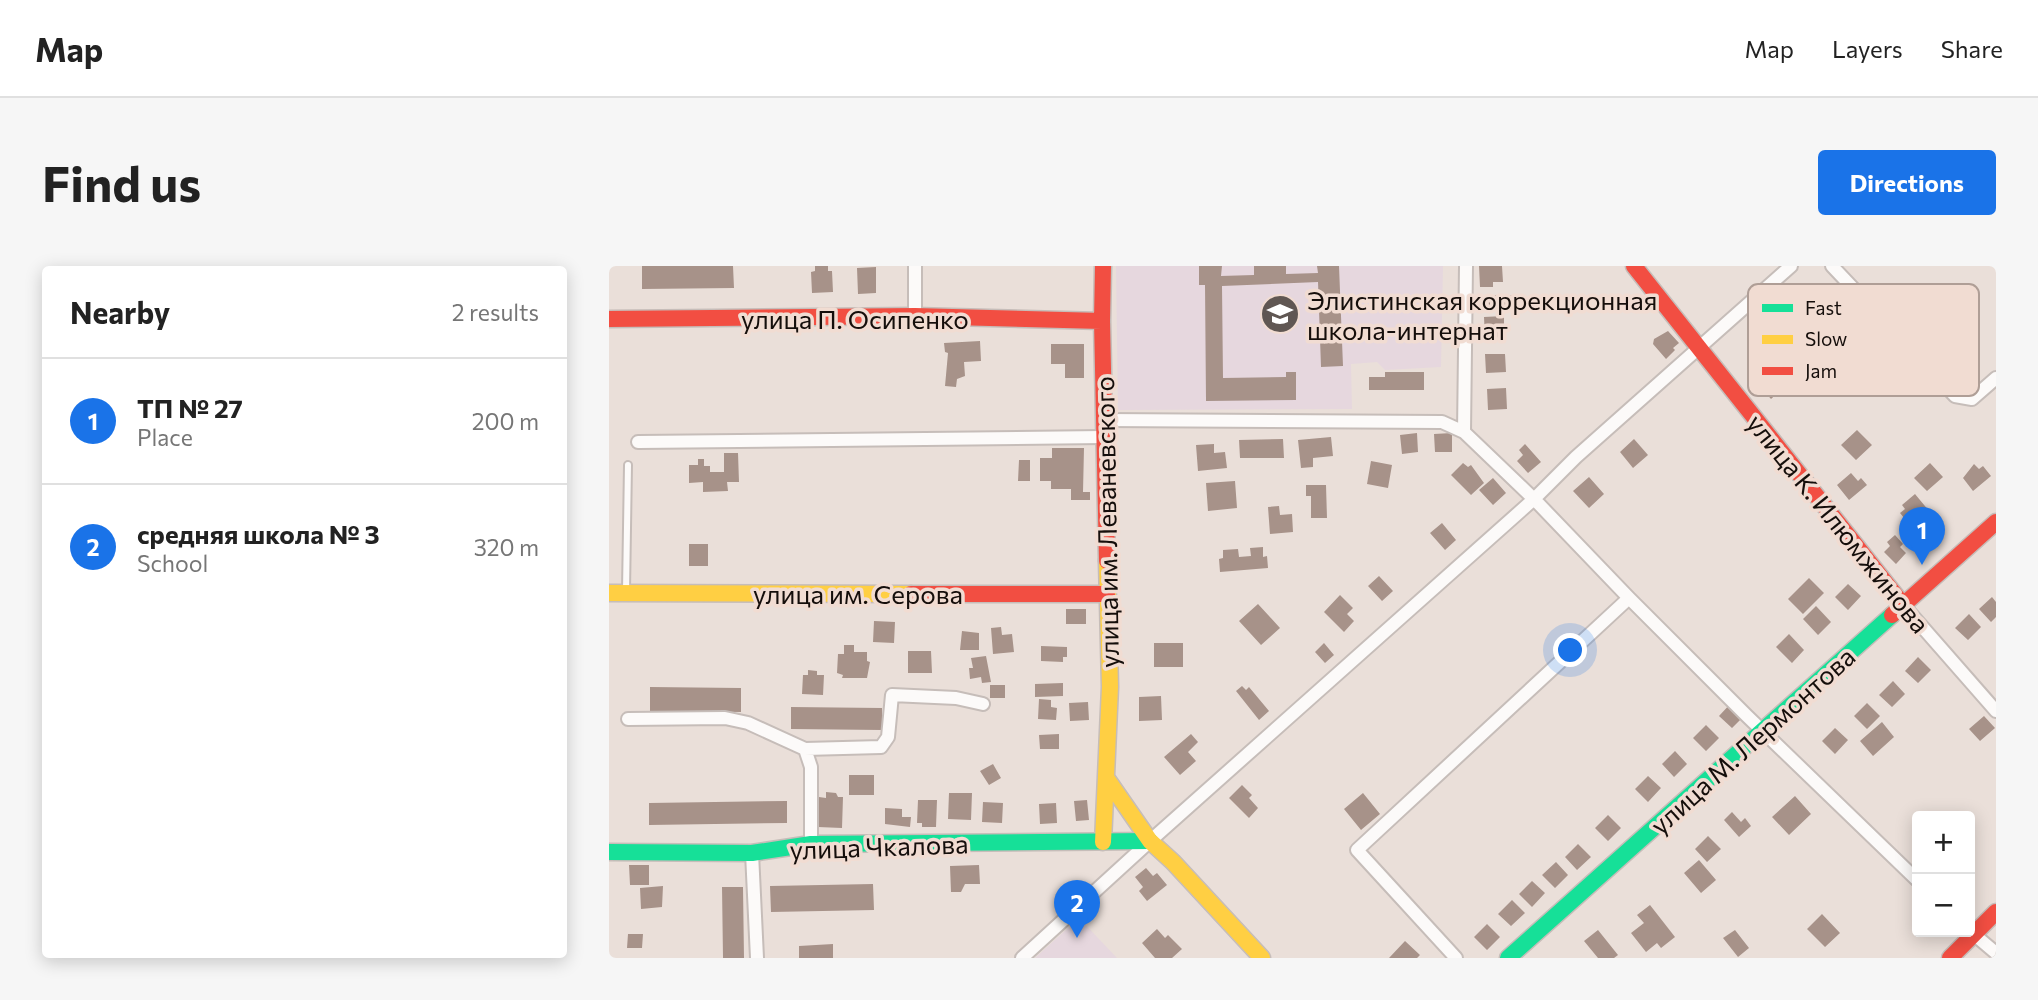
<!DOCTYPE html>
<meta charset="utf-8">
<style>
body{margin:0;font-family:Commissioner,sans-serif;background:#f6f6f6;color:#222}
.controls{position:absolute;right:21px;bottom:21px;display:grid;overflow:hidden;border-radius:7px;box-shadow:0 4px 18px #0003}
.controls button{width:63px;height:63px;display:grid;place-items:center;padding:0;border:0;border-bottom:2px solid #e0e0e0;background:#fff;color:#222;font:35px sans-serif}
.you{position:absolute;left:962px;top:385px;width:24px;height:24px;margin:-18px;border:5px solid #fff;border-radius:50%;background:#1a73e8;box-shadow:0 0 0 10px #1a73e833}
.badge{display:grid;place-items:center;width:46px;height:46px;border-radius:50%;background:#1a73e8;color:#fff;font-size:23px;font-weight:700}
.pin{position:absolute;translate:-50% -58px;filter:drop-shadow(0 2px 4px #0008)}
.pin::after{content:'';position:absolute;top:37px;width:24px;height:21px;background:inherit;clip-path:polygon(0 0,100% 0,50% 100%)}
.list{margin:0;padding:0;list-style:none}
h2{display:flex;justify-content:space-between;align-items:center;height:91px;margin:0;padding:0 28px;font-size:30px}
h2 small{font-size:23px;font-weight:400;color:#767676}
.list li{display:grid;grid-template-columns:46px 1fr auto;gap:21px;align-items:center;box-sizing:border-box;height:126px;padding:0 28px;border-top:2px solid #e0e0e0}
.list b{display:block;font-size:26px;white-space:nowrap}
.list p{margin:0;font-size:23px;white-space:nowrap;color:#767676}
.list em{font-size:23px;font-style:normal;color:#767676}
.map{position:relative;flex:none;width:1387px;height:692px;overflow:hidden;border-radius:7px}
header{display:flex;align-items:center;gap:42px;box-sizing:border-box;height:98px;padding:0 35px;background:#fff;border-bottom:2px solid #e0e0e0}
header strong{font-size:33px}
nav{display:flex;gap:38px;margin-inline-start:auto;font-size:24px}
.intro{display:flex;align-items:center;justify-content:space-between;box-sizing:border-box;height:168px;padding:0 42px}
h1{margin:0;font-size:49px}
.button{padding:18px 32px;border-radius:7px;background:#1a73e8;color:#fff;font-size:24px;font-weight:700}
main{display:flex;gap:42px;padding:0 42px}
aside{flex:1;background:#fff;border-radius:7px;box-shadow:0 4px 18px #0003}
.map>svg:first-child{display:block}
</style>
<header>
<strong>Map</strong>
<nav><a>Map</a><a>Layers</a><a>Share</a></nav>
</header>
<div class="intro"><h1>Find us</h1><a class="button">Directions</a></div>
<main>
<aside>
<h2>Nearby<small>2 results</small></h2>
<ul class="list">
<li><span class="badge">1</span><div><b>ТП № 27</b><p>Place</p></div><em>200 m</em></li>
<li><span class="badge">2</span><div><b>средняя школа № 3</b><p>School</p></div><em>320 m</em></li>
</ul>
</aside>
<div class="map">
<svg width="1387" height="692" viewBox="0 0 1387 692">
<rect width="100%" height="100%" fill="#eadfd9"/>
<path fill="#e6d7de" d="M507,0H834L832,101L776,104L768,96L742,98L743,143L509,144Z
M470,652L508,692H426Z"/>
<path fill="#a79289" d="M33,0H124L125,22L33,23Z
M206,0H219V5H223L224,26L203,27L202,6L206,5Z
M590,0H613L612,10L645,9V0H677V8L709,7L708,0H730L734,100L712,101L709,16L613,20L614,112L677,111V106H687V134L597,135L596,19H590Z
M870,0H893L894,16H884V21H871Z
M267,1V27L249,28L248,2Z
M879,29H907V44L880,45Z
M895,50V71L876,72L875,51Z
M1059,65L1070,77L1064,82L1066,84L1057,93L1044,78L1045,73Z
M371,75L372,95L355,96L356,110L348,113L347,121L336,120L339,87L336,86L335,77Z
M442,78H475V112H456V98H442Z
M876,88H896L897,106L877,107Z
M1168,99L1182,115L1162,133L1148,117Z
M776,106H815V124H760V111H776Z
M897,122L898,143L879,144L878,123Z
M1248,164L1263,179L1247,194L1232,179Z
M808,167L809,186L793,188L791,169Z
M843,167V186H826L825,168Z
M722,171L724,190L704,192V201L692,202L689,174Z
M674,173L675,192H631L630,174Z
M1025,173L1039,189L1024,202L1011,186Z
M605,178V187L616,186L618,202L589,205L587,179Z
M916,178L932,196L919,207L908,195L914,189L910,184Z
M443,182H475L474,226H481V234H462V223H442V215H431V192H443Z
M115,187H129L130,216H118L119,225L94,226V216L80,217V199H89V193H95V200H101V206H115Z
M410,194H421V215H409Z
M762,195L783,199L779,222L758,218Z
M854,197L859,201L862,199L875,217L862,229L842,209Z
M1321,197L1334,211L1318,225L1305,212Z
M1365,198L1370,203L1374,200L1382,210L1364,225L1354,212Z
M1242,207L1249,215L1252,212L1258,219L1240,234L1228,219Z
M980,211L995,228L980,242L964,225Z
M884,212L897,227L884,239L870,224Z
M626,215L628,242L599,245L597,217Z
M697,219H717L718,252H702V230H697Z
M1306,228L1330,257L1312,272L1291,247L1296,243L1293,239Z
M670,240L671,249L683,248L684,266L661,268L659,241Z
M833,257L847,274L836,284L821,267Z
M1286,269L1294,278L1291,281L1297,287L1287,298L1275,286L1281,280L1278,276Z
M80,278H99V300H80Z
M654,281V291L658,290L659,302L611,306L610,293L614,292V284L629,283L630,291L642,290L641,282Z
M770,310L784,325L773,335L759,320Z
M1200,312L1215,327L1194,348L1179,333Z
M1239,318L1252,330L1239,344L1226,331Z
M731,329L744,342L738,348L745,355L735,366L715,346Z
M1383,331L1387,336V351L1382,356L1370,343Z
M649,338L671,362L652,379L630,355Z
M1207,340L1222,356L1209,369L1194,353Z
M457,343H477V358H457Z
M1360,348L1372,361L1359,374L1346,362Z
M265,355L286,356L285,377L264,376Z
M392,361L393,369L403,368L405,386L384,388L382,362Z
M353,365L370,367V384H351Z
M1180,368L1195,384L1183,397L1167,381Z
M545,377H574V401H545Z
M715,377L725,389L716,397L706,386Z
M235,379H245V386H258V395L261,396L258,412H233L234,409L228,407L229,388H235Z
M432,380L458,381V391H454V396L432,395Z
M299,385H322L323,407H299Z
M377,390L382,416L373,417L372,411L361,413L360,402H364L362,392Z
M1309,391L1322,404L1309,417L1296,405Z
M199,404L208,405V409H215L214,429L193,428L194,409H199Z
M1284,415L1296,428L1283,441L1270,429Z
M454,417V430L426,431V418Z
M381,419H396V432H381Z
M633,420L637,424L640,421L660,445L650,454L627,425Z
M41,421L132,422V446L41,445Z
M552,430L553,454L530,455V431Z
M430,433L442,434V441L448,442L447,454L429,453Z
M479,436L480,454L461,455L460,437Z
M1123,436L1136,449L1123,462L1110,450Z
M1258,437L1271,450L1258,463L1245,450Z
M182,441L273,442V464L182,463Z
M1375,450L1386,462L1371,475L1360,463Z
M1273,456L1285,471L1264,490L1251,475Z
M1097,459L1110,472L1097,485L1084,472Z
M1226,462L1239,474L1226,488L1213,475Z
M450,468V483H431L430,469Z
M582,468L589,476L579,486L587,495L571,509L555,491Z
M1066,485L1078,498L1065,511L1053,498Z
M384,498L392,512L380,519L371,505Z
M240,509H265V529H240Z
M1039,510L1052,522L1039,536L1026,523Z
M633,519L643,529L640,532L649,542L640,552L620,532Z
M217,526L227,527L229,531H234L233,562L209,561L210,531L217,532Z
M340,527H363L362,554L339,553Z
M754,527L771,548L752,564L735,543Z
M1186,530L1202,548L1180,569L1163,551Z
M309,534H328L327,561H313V557H308Z
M478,534L480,554L467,555L465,535Z
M178,535V557L40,559V537Z
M374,536L394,537L393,557L373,556Z
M447,537L448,557L431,558L430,538Z
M276,542L293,543V551H302L301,561L276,558Z
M1123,546L1132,556L1136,552L1142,560L1130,571L1115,554Z
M999,549L1012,562L999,575L986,562Z
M1099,570L1112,583L1098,596L1086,583Z
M969,578L982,591L968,604L956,591Z
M1090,594L1107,614L1092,627L1075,607Z
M947,596L959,609L946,622L933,609Z
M20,599H40V619H21Z
M370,599L371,618H356L352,626H342L341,600Z
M537,602L544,610L548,607L558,619L538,635L530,625L534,621L526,611Z
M923,615L936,627L923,641L910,628Z
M264,618L265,644L162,646L161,620Z
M54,620L53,641L32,643L31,622Z
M113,621H134L135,692H114Z
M903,634L916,647L902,660L889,648Z
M1041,639L1066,671L1052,682L1048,677L1037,686L1022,667L1035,657L1028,649Z
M1213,648L1231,667L1216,681L1198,663Z
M878,658L891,671L878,684L865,671Z
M548,663L556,672L559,669L573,683L563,692H546L533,677Z
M989,664L1009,689L1005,692H989L975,675Z
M1126,664L1140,682L1129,691L1114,672Z
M19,668H34L33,682H18Z
M796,675L811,689L808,692H780Z
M224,678V692H190V680Z"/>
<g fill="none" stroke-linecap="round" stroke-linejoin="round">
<defs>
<path id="lane" d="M17,325L19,199"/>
<path id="street" d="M306,0V50
M1223,0L1346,130L1363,133L1387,112
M495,154L833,156L855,166L925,233L1020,332L1138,450L1308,614
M855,166L857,0
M29,176L495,171
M1295,340L1387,445
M19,453L116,452L139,457L196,483L272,481L279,471L283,429L347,432L374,438
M196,483L202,501V578
M143,587L148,692
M1361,665L1387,687
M413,692L541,575L925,233L967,191L1182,0
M847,692L748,584L1020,332"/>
<path id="fast" d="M0,586L143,587L202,578L541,575
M899,692L1283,349"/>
<path id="slow" d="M0,327L302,328
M498,513L541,575L564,596L653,692
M494,576L501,421L498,295"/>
<path id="jam" d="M494,0L493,55L498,295
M1025,0L1295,340
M0,53L306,50L493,55
M302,328H498
M1283,349L1387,256
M1341,692L1387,646"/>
</defs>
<use href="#lane" stroke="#c6bdb9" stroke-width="10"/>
<use href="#street" stroke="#c6bdb9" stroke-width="16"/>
<use href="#fast" stroke="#c6bdb9" stroke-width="19"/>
<use href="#slow" stroke="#c6bdb9" stroke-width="19"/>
<use href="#jam" stroke="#c6bdb9" stroke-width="19"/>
<use href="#lane" stroke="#fcfaf9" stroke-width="6"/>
<use href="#street" stroke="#fcfaf9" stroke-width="12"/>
<use href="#fast" stroke="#16e098" stroke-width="16"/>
<use href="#slow" stroke="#ffcf43" stroke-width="16"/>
<use href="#jam" stroke="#f24e42" stroke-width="16"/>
</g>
<defs>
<symbol id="school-disc" viewBox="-11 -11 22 22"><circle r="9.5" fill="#605753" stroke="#f1dcd2"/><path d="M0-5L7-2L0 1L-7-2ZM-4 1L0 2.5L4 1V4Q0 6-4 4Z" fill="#fff"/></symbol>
</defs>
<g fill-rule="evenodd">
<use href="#school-disc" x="649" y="26" width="44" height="44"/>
</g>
<g text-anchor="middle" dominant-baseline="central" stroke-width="7" stroke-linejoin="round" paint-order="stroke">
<g font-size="26" fill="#150e0b" stroke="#f1dcd2" text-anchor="start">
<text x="698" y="33">Элистинская коррекционная<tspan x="698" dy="30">школа-интернат</tspan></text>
</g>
<g font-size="26" fill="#150e0b" stroke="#f1dcd2">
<text x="246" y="52">улица П. Осипенко</text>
<text transform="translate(497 256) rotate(-91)">улица им. Леваневского</text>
<text transform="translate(1230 257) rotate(51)">улица К. Илюмжинова</text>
<text x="249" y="327">улица им. Серова</text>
<text transform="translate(1143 474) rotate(-42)">улица М. Лермонтова</text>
<text transform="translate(270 580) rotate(-2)">улица Чкалова</text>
</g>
</g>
<rect x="1139" y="18" width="231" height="112" rx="10" fill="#f1dcd2" stroke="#af9e96" stroke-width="2"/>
<rect x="1153" y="38" width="31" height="8" fill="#16e098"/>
<rect x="1153" y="69" width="31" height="9" fill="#ffcf43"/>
<rect x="1153" y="101" width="31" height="8" fill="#f24e42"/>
<g font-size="19" fill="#150e0b">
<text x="1196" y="49">Fast</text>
<text x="1196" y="80">Slow</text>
<text x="1196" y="112">Jam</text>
</g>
</svg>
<div class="controls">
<button>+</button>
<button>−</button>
</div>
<div class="you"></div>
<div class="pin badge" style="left:1313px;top:299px">1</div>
<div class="pin badge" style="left:468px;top:672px">2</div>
</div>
</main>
